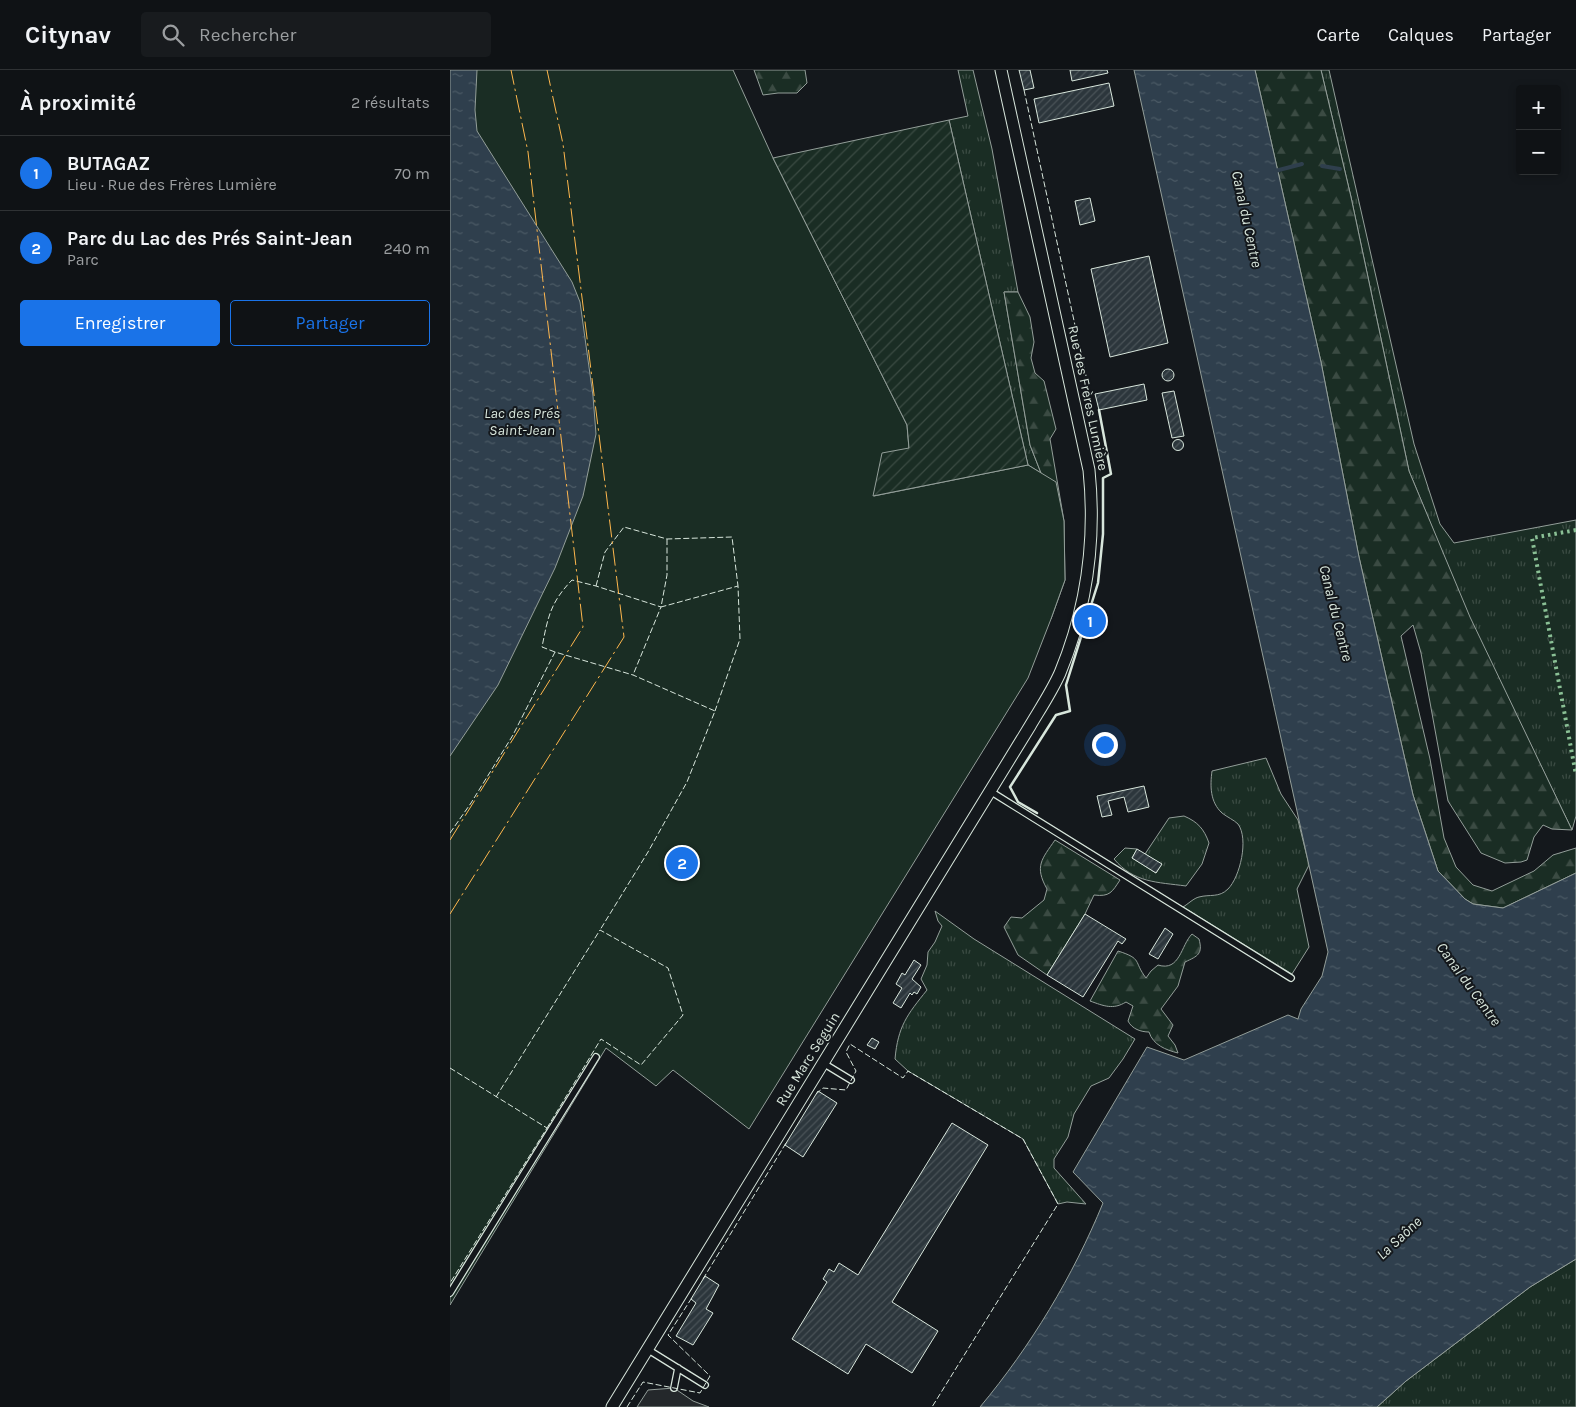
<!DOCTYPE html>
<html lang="fr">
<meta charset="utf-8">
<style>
body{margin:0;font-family:Karla,sans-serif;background:#181b1e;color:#f1f3f6}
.controls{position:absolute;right:15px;top:15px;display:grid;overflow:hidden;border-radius:5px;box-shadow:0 2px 8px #0003}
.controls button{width:45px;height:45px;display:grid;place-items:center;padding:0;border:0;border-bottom:1px solid #2f3234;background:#0f1215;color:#f1f3f6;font:25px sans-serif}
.you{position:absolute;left:654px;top:674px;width:18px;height:18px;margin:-12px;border:4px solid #fff;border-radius:50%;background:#1a73e8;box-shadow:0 0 0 8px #1a73e833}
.badge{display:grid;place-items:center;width:32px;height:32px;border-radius:50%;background:#1a73e8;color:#fff;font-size:16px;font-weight:700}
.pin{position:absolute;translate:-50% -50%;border:2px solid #fff;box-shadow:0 1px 5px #0006}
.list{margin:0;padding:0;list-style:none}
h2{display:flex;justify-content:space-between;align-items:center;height:65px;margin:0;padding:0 20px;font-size:21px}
h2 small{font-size:16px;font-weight:400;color:#9b9ea0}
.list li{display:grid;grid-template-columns:32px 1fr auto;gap:15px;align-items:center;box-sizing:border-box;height:75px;padding:0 20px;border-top:1px solid #2f3234}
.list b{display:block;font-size:19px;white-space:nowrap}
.list p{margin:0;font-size:16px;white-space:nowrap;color:#9b9ea0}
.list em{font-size:16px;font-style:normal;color:#9b9ea0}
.actions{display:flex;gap:10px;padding:15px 20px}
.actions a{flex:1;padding:11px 0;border:1px solid #1a73e8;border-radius:5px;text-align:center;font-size:18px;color:#1a73e8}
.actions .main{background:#1a73e8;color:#fff}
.icon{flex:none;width:28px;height:28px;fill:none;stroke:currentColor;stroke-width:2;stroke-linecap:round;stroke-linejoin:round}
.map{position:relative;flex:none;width:1126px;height:1337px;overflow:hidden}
header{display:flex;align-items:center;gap:30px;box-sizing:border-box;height:70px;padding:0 25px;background:#0f1215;border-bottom:1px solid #2f3234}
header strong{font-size:24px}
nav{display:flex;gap:28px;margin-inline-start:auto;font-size:18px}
.search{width:350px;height:45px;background:#181b1e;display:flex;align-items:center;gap:12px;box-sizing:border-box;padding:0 18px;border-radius:5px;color:#9b9ea0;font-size:19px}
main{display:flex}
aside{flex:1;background:#0f1215}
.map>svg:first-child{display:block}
</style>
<header>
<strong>Citynav</strong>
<div class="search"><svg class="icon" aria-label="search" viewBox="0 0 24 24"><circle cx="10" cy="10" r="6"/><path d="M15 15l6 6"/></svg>Rechercher</div>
<nav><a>Carte</a><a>Calques</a><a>Partager</a></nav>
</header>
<main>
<aside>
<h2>À proximité<small>2 résultats</small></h2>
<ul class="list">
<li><span class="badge">1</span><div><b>BUTAGAZ</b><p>Lieu · Rue des Frères Lumière</p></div><em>70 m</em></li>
<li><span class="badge">2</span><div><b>Parc du Lac des Prés Saint-Jean</b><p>Parc</p></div><em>240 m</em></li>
</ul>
<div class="actions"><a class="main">Enregistrer</a><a>Partager</a></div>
</aside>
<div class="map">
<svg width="1126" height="1337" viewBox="0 0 1126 1337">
<defs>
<pattern id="grass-tufts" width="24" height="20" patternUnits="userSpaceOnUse" patternTransform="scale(1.25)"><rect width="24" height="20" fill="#1a2d24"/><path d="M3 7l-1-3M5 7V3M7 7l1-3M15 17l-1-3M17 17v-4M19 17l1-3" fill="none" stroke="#3b4b43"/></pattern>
<pattern id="forest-firs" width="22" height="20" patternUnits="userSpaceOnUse" patternTransform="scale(1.25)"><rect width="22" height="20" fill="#1a2d24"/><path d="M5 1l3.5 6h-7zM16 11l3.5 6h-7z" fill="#3b4b43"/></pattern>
<pattern id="garden-furrows" width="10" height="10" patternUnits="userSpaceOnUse" patternTransform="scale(1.25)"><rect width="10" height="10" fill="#1a2d24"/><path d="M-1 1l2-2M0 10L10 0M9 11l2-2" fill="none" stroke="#3b4b43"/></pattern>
<pattern id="water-ripples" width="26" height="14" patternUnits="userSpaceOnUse" patternTransform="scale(1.25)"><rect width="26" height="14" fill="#2f3f4d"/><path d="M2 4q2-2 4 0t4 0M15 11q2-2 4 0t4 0" fill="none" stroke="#4c5b66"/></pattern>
<pattern id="building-hatch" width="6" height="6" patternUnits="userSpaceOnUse" patternTransform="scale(1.25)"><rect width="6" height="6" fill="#2c363c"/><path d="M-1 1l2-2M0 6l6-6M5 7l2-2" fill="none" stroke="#4a5358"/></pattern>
</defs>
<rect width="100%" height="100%" fill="#14181c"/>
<path fill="url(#grass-tufts)" stroke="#939e99" d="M508,0H523L542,79L568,222H554L580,375L591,403L578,395L499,50L518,46Z
M871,0H879L964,374L990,454L1004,473L1126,450V746L1122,760L1019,547L959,401L901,127Z
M816,688L831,724L848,750L859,795L847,819L859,877L842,904L733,837C738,834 744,828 749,827C760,824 769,828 778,819C790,807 799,769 788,754C784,750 777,747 772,743C760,732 760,716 762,701Z
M734,746C748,752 754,759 759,773L752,794L736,816C707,812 684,813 664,789L675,778L687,779L682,788L706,803L711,794L695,784L719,748Z
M485,841L524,869L685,969L673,989L659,1008L641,1016L624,1044L618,1067L604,1089V1098L636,1134L617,1132L608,1134L573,1069L458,1001L445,989C448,956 457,945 477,920L471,909L477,895L478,882L485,872L492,856L488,851Z
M1126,1189V1337H927L956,1311L1080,1217Z"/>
<path fill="url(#forest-firs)" stroke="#939e99" d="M304,0H355L357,13L347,23H328L313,25Z
M805,0H871L901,127L959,401L1020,547L1122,760L1102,759L1093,755L1084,767L1077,790L1071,792L1055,793L1031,783L998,731L971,583L963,555L951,566L980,689L994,768L1006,797L1023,815L1042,821L1084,801L1103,785L1126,778V803L1053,838L1023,834L1015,829L988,801L963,725L909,487L871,292Z
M554,222H568L580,247L584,272L581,288L585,303L594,311L606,359L600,369L614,451L615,510L601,549L591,403L580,375Z
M605,770L670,810C662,822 660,827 644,825L635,844L597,905L568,885L554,857L561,847L572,848L594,830L597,819C584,796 592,789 605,770Z
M742,864L749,869C753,884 748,886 735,892L728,916L711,939L723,955L718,966L725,975L728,983C716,980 703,975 699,962C691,962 682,959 678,951L683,936L676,932C663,940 654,936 640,931L668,881C693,889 683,891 696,908L701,901L708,895C730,902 731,875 742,864Z"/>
<path fill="#1a2d24" stroke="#939e99" d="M0,0H283L323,88L457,355L459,379L424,426L578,395L606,412L614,451L615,510L601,549L578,608L299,1059L223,1000L206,1016L156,978L0,1235Z"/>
<path fill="url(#garden-furrows)" stroke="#939e99" d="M499,50L578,395L423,426L432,383L459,378L457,355L323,88Z"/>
<path fill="#24282b" stroke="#939e99" d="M224,1318L243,1331L259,1337H187L198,1320Z"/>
<path fill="url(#water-ripples)" stroke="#939e99" d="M0,0H27L25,40L27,61L122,212L130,232L143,326L146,364L133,426L105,498L48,615L0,686Z
M684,0H805L871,292L909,487L963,725L988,801L1015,829L1023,834L1053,838L1126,803V1189L1080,1217L956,1311L927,1337H530C581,1276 623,1206 653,1133L623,1102L697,977L734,990L838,945L848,949L851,939L872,906L878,882Z"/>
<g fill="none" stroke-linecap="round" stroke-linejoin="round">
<path stroke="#2f3f4d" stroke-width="4" d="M872,96L890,99
M825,101L852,94"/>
</g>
<path fill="url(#building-hatch)" stroke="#d8e6dc" d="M569,0H580L584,18L574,20Z
M620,0H657L658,3L622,11Z
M659,13L664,36L589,53L584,29Z
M640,128L645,151L630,155L625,131Z
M699,186L718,273L660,287L641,199Z
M712 305a6 6 0 1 1 12 0a6 6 0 1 1-12 0Z
M694,314L697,330L649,340L645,324Z
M724,321L734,366L722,368L712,323Z
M722.5 375a5.5 5.5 0 1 1 11 0a5.5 5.5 0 1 1-11 0Z
M694,716L699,737L678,742L674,727L658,731L662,745L652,747L647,726Z
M687,779L712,794L706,803L682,788Z
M635,844L676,869L672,874L668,871L633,927L597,905Z
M715,858L723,864L708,889L699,884Z
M464,890L471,895L462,909L471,917L467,924L464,922L462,925L460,923L451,938L443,933L452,918L446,914L452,903L455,905Z
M422,968L429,972L425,979L417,975Z
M368,1021L387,1033L353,1087L335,1075Z
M502,1053L538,1075L442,1232L488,1261L462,1303L416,1274L398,1304L342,1269L377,1212L373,1209L379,1199L384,1202L389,1193L408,1205Z
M255,1206L269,1215L256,1239L263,1243L243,1275L226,1266L246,1233L241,1229Z"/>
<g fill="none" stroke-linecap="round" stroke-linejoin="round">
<defs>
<path id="lane" d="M540,721L841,908
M373,993L401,1010
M0,1223L146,987
M197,1279L255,1315
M224,1318L228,1298"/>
<path id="street" d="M162,1337L580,656C590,639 602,621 610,603C637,538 646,469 639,400L551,0"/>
</defs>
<use href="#lane" stroke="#d8e6dc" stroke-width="8"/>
<use href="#street" stroke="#d8e6dc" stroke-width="13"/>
<use href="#lane" stroke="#14181c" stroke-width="5.5"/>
<use href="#street" stroke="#14181c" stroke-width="11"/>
<path stroke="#8ac095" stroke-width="4" stroke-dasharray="2.5 4" stroke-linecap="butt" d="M1126,460L1082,468L1126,705"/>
<path stroke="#d8e6dc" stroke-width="1" stroke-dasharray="6 2.5" stroke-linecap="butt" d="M574,20L636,306
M217,469V505L211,537L288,516L290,569L265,641
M146,516L155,482L174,457L217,469L282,467L288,516
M105,582L92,577C98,547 100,533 122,510L146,516L211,537L183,605
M0,763L21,733L63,665L105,582L183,605L265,641L237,712L198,782L150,860
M0,998L97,1058L0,1213
M366,1024L373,1018L396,1020L406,1001L396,982L400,974L453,1008L458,1001L573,1069L608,1134L482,1337
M46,1027L150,860L218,898L233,945L191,995L151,969L97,1058
M253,1209L336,1073
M177,1337L193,1312L250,1323L260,1306L218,1265L243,1226"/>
<path stroke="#d8e6dc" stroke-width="2.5" d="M587,743L568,732L560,717L606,645L620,641L616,615L648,513L653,464V408L661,404L649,340"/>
<path stroke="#ffb74d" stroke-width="1" stroke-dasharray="18 4 2.5 4" stroke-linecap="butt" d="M0,770L133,557L78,82L61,0
M0,844L174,567L113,74L97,0"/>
</g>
<g text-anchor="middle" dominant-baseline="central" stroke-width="4" stroke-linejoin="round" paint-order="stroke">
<g font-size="14" fill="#d8e6dc" stroke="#14181c">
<text transform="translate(638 328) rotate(78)">Rue des Frères Lumière</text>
<text transform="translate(358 989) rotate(-58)">Rue Marc Seguin</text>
</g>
<g font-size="15" font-style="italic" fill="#d8e6dc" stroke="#14181c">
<text transform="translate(797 149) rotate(78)">Canal du Centre</text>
<text x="72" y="343">Lac des Prés<tspan x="72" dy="17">Saint-Jean</tspan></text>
<text transform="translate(886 543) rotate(76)">Canal du Centre</text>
<text transform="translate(1019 914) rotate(54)">Canal du Centre</text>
<text transform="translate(949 1168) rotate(-43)">La Saône</text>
</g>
</g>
</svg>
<div class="controls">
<button>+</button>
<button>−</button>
</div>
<div class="you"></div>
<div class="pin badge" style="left:640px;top:551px">1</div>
<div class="pin badge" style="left:232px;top:793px">2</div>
</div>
</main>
